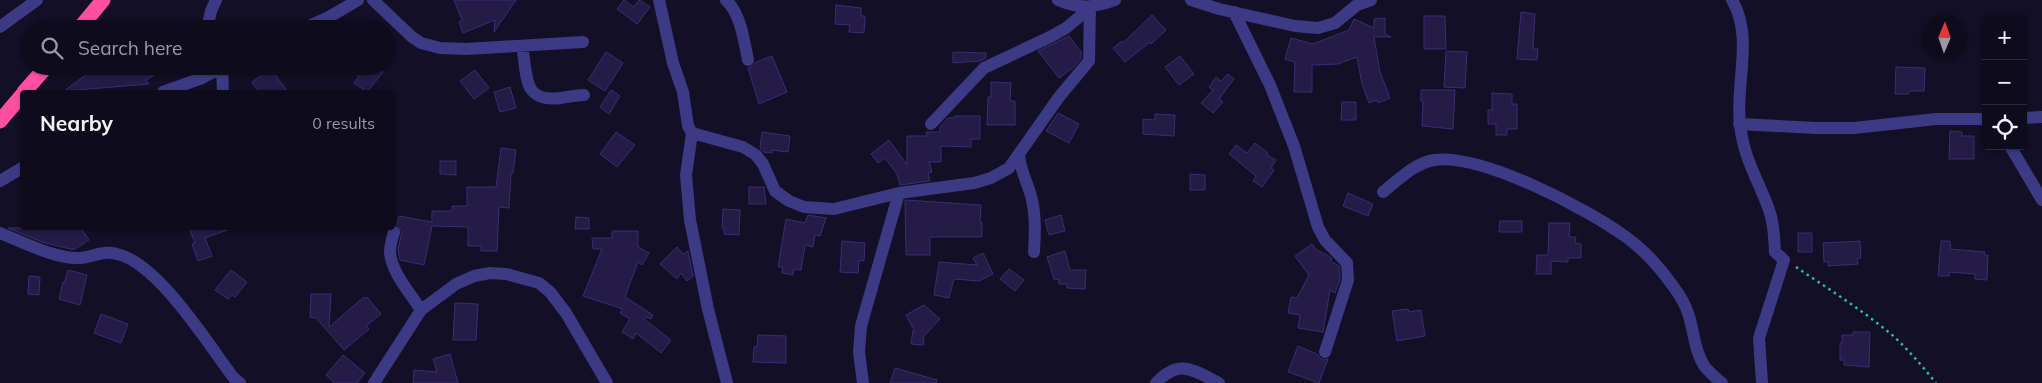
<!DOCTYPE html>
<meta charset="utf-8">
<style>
body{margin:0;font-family:Mulish,sans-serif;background:#171425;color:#f1f3f6}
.controls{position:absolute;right:15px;top:15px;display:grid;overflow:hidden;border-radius:5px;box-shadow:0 1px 4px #0004}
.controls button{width:45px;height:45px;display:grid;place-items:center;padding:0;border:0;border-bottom:1px solid #2e2b3b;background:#0e0b1c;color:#f1f3f6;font:25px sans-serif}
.compass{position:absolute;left:1922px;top:15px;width:45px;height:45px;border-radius:50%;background:#0e0b1c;box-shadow:0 1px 4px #0004;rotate:2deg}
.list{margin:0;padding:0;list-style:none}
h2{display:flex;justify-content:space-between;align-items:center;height:65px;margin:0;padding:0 20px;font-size:21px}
h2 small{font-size:16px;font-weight:400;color:#9b9ba3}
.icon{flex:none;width:28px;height:28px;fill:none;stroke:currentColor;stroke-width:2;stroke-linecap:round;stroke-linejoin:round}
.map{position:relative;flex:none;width:2042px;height:383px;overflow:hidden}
.search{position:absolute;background:#0e0b1c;box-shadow:0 1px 4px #0004;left:20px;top:20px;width:375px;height:55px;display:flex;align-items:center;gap:12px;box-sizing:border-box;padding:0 18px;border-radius:28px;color:#9b9ba3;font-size:19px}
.panel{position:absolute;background:#0e0b1c;box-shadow:0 1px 4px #0004;left:20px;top:90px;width:375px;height:140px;border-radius:5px}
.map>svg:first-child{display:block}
</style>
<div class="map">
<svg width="2042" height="383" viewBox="0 0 2042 383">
<rect width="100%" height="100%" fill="#130f26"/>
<path fill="#241b47" stroke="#3b2d73" d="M454,0H516L494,32L495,20L463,33L459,22L462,20Z
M624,0L634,7L639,0L650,7L637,24L617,9Z
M836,5L861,8V16H865L864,33L849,32L850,25L835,24Z
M1521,12L1535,14L1533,49H1538L1537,60L1517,59Z
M1152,15L1166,30L1151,44L1150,42L1125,62L1113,48L1122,41L1123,43Z
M1424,16H1445L1446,49H1424Z
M1385,18V34L1391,37H1374L1380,72L1390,98L1378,103L1377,100L1369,103L1362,84L1357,57L1338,64L1312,65V92H1294L1295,62L1285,59L1291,38L1313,44L1349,30L1354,19L1374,28V19Z
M1069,36L1081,52V58L1074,67L1059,78L1038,51Z
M1446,51L1467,52L1465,88L1444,87Z
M606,52L623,63L605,91L588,80Z
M953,52L986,53V58L980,61L953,63Z
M772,56L787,92L759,104L748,68L753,66L756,62Z
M1180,56L1194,74L1179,85L1165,67Z
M98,66H168L146,80L149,84L64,91Z
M363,66H375L383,72L367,92L354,83L359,76L357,75Z
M1896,67L1925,68L1924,91H1909L1908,94H1895Z
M271,69L288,92H259L252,82Z
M475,70L489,88L474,99L460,81Z
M1228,74L1234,79L1219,99L1223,102L1213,113L1201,103L1213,90L1209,87L1216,77L1221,81Z
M991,82L1011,83L1010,101H1015V125H987L988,97H991Z
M510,87L516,108L500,112L494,92Z
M611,90L620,96L609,114L600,107Z
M1421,90H1455L1453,129L1422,126L1423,101H1421Z
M1492,93L1512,94V104H1517V129H1507V135H1496V124H1488V110H1492Z
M1342,102H1356V120H1341Z
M1058,113L1079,124L1069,143L1046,131Z
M1155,114L1175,115L1174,136L1143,134V119L1155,120Z
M955,116H980V139H971V147L941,146V162H929L932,172L928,173L930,181L900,185L897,174L885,158L878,163L871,154L889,140L907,165V136H927L926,132H940V127L948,118H955Z
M1950,131L1962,132V136H1974V159H1949Z
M616,132L635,145L617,167L600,154Z
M762,132L790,136L788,152L772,150V153L764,152L760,148Z
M1255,143L1268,153L1267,155L1276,160L1271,168L1274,170L1262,187L1253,181L1256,176L1229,154L1236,145L1247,153Z
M501,148L516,150L513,173H511L509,208L499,207L497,251H481V246H468V227L432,226L424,265L400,260L398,250L402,231L397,225L399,216L432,222V211H452V206H467V187H496Z
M440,161H456V175L440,174Z
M1190,174L1205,175V190H1190Z
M749,187H764L766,204H749Z
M1348,193L1373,204L1368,216L1343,206Z
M905,200L981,205L980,222H982V237H930V255H906Z
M723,209L740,210L739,235L724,234V228H722Z
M808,215L826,218L820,236L815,235L813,247L805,245L801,270L794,269L793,275L782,273L783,267H778L786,219L805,223Z
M1061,215L1065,231L1049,235L1045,220Z
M576,217L589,218V229H575Z
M1500,221H1522V232H1499Z
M1549,223H1570L1569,237H1576L1575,243L1581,244V258H1568V262L1551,261V274H1536L1537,255H1548Z
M8,228H81L89,240L75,249H70L42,242Z
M189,228H230V229L205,238L212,256L198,261L192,244L195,243Z
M612,231H638V247L649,253L642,265L638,262L625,297L653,315L651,319L646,317L644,319L671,340L661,353L636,333L633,339L622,332L630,319L620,313L623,309L583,296L602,249H593L592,238H612Z
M1798,233H1812V252H1798Z
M842,241L865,243L864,261L859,260L858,273L840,272Z
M1860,241L1861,258H1857L1858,264L1828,266V261L1824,262L1823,243Z
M1941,241H1950L1951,249L1985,252L1984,255H1988L1987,280L1975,279V274L1949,272V276H1938Z
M1312,244L1315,249L1329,256L1332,259L1330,261L1339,266L1340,279L1335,293L1330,290L1323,332L1298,328L1300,315L1288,313L1291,297L1297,298L1309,275L1295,256Z
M677,247L683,254L688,251L693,276L687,281L681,273L677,279L660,264Z
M1065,251L1070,270H1086L1085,289L1067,288V284H1059V280L1054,279L1047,257Z
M983,253L993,274L979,281L954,279L949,298L934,295L939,262L977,265L973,258Z
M1009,269L1024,280L1015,291L1000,279Z
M68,270L87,275L80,305L59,299L63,282L64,283Z
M231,270L247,282L235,297L232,295L228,299L215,290Z
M29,276L40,277L39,295L28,294Z
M311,294H331L329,327L364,297L366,299L367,297L381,314L366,326L369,329L344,350L316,318L310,317Z
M455,303L478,304L476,340H453Z
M924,305L940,319L924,336L923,345L911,344L913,331L915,332L906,315Z
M1408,309L1409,312L1421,310L1425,336L1397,341L1392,311Z
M101,314L128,324L121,343L94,333Z
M1853,332H1870L1869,367L1844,365V360H1840V343H1842V335H1853Z
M758,335L786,336V363L753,362L754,347H757Z
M1298,346L1317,354L1322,360L1328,359L1319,383L1288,372Z
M450,354L458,383H413L414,370L437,372L433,359Z
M343,355L365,373L357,383H335L326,375Z
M895,368L937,380L936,383H890Z"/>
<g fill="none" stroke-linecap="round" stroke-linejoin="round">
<path stroke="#2fb8b0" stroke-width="2.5" stroke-dasharray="2.5 4" stroke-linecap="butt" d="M1796,267C1827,288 1862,310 1891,334C1908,349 1922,366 1936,383"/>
<path stroke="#3d3a85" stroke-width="12" d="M373,0L412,37L421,43L440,48L466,49L583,42
M659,0L673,63L683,92L688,126L692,133L686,175L690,220L708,309L727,383
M726,0C741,14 744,41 748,60
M1058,0C1079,9 1094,8 1115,0
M1191,0L1219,9L1295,26L1318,28L1335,23L1357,5L1371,0
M1732,0C1754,37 1735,84 1740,124C1743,156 1757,178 1768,207C1774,222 1774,237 1775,252L1784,260L1759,338L1762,383
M1234,12L1270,85L1294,146L1318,227L1325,240L1347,263L1348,280L1325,352
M0,27L37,0
M207,29L211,11L216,0
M302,29L329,17L358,0
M522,46C528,75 521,103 561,98C569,97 576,95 584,95
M222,68L223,92
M163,92L202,78L225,66
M2023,118L2042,117
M931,124L984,68L1050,37L1066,28L1090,8
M1739,124L1816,128H1854L1936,119H1986
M692,133L743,147L756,155L763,164L775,191L789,201L804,207L834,209L899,193L974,183L991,178L1009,168L1059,97L1089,61L1090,8
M2010,146L2042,200
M1019,154C1020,170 1027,181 1031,196C1036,214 1035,233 1034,252
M0,181L22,168
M1383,192C1398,180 1415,163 1434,160C1481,153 1588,209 1626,237C1644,250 1661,269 1673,286C1679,294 1685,304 1688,313C1694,330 1694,351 1705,367C1710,373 1716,378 1722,383
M394,232C392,239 390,245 390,252C391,272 411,294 421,310
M0,233C23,242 55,259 80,258C93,257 103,250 117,254C158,263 208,344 233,377L240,383
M374,383L421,310L456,284L474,276L490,273L506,274L539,283L550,292L566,313L607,383
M863,383L859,352L861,326L899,193
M1156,383C1179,358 1193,370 1219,383"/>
<path stroke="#ff4fa3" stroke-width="15" d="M79,29L103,0
M24,92L47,66
M0,121L22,95"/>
</g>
</svg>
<div class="controls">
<button>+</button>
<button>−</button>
<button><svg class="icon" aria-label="locate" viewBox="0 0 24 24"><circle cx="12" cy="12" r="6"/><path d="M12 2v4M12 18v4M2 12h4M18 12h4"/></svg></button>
</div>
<svg class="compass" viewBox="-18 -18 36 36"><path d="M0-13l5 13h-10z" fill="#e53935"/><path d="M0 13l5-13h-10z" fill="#9b9ba3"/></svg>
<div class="search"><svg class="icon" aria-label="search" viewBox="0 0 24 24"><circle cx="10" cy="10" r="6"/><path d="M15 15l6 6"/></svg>Search here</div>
<section class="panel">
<h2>Nearby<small>0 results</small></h2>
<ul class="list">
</ul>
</section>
</div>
